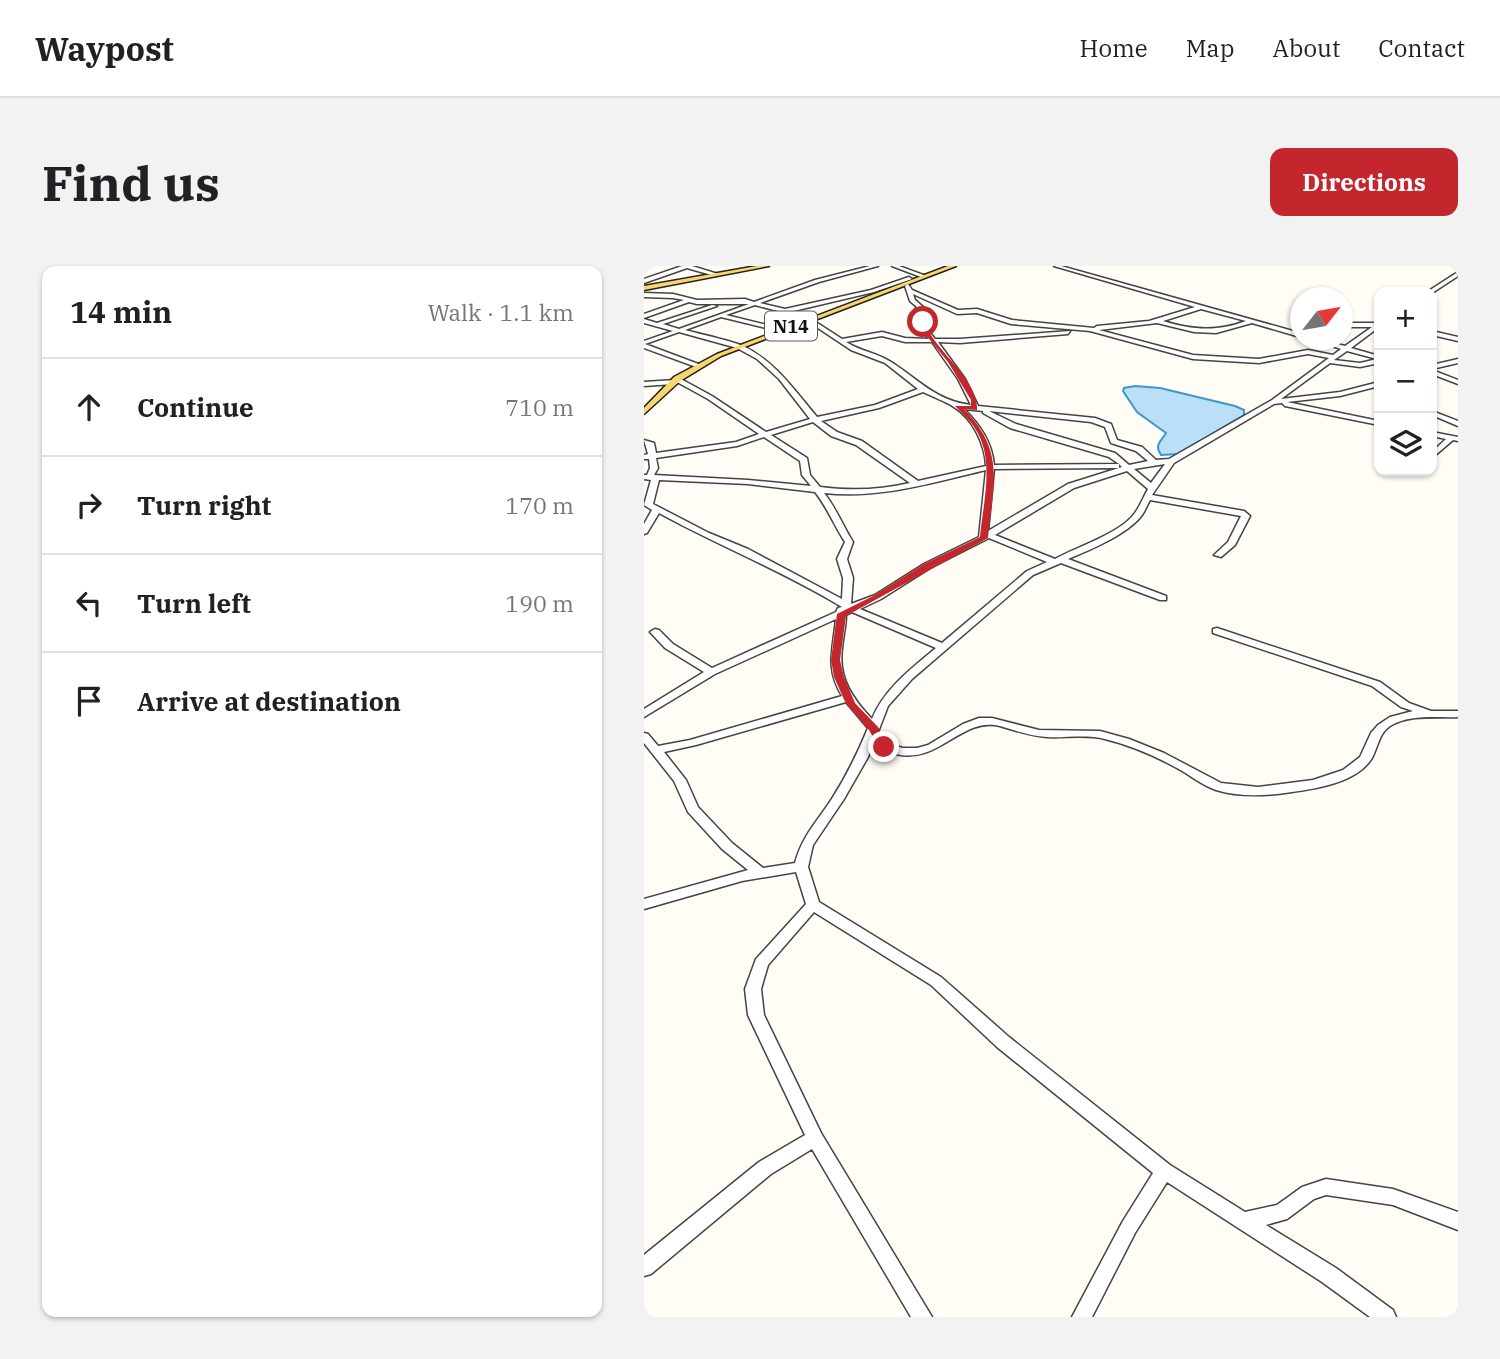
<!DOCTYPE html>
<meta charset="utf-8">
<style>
body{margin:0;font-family:"IBM Plex Serif",serif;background:#f2f2f2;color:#202124}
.controls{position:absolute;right:21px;top:21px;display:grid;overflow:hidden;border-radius:14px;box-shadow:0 2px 5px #0004}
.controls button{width:63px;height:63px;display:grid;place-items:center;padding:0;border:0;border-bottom:2px solid #e0e0e0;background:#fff;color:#202124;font:35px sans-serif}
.compass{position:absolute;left:646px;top:21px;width:63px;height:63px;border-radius:50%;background:#fff;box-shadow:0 2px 5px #0004;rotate:59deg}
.stop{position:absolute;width:21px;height:21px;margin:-16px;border:5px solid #c4262e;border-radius:50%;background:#fff}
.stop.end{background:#c4262e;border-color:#fff;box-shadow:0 2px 7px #0008}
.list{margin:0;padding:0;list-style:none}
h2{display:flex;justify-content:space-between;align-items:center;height:91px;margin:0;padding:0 28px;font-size:30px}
h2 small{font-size:23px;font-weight:400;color:#757577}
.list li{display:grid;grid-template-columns:46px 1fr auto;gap:21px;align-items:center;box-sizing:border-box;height:98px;padding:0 28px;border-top:2px solid #e0e0e0}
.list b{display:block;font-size:26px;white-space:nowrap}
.list em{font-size:23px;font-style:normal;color:#757577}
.icon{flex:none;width:38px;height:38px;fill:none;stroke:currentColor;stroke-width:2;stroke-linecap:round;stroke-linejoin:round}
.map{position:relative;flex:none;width:814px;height:1051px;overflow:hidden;border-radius:14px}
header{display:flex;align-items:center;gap:42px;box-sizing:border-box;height:98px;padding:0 35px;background:#fff;border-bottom:2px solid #e0e0e0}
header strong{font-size:33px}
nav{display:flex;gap:38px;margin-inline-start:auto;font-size:24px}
.intro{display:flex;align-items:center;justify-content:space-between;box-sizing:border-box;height:168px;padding:0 42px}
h1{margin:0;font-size:49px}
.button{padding:18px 32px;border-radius:14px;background:#c4262e;color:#fff;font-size:24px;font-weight:700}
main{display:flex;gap:42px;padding:0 42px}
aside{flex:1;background:#fff;border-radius:14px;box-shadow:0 2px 5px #0004}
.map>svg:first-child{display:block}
</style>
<header>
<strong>Waypost</strong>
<nav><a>Home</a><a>Map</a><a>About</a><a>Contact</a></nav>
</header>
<div class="intro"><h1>Find us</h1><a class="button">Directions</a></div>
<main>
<aside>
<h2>14 min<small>Walk · 1.1 km</small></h2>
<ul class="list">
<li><svg class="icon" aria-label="ahead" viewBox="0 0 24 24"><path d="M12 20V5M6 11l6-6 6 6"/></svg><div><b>Continue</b></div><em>710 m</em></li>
<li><svg class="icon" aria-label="right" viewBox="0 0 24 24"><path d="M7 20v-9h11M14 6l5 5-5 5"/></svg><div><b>Turn right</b></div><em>170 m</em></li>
<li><svg class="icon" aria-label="left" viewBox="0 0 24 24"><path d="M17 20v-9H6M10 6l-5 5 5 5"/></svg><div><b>Turn left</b></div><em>190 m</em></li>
<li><svg class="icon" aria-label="arrive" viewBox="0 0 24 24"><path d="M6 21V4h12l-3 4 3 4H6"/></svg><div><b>Arrive at destination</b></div></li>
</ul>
</aside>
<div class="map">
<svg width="814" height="1051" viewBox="0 0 814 1051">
<rect width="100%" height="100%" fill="#fffdf5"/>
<path fill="#b9e0f7" stroke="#3f96cf" stroke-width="2" d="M491,120L516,122L591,140L600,144V149L535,188L517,189C510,178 517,176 522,167L493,146L479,125L480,122Z"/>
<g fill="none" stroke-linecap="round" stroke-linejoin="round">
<defs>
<path id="minor" d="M38,0H48L74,8L71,10L43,2L0,17V13Z
M226,0H234L175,16L116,37L141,43L227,24L265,11L268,13L230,26L141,47L111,39L82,49L140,63L138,66L77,51L41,64C59,69 81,73 99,80C131,95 151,125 173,151L231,139L274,123L241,97L207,84L162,54L167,53L198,73L238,66L261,72L285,73L277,63L278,58L269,46L273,41L266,35L261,20L264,18L268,24L314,44L333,43L368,54L450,62L453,60L505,55L551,41L410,0H417L656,67V71L608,57L572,67L550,66L513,57L455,64L549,89L615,93L664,84L689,89L697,83L670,74H678L701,80L728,61H698V57H735V61L707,82L735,90V97L716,101L686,97L637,133L696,126L735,116V120L696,130L643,136L735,155V159L641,140L638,137L630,138L530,197L508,229L600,245L606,250L591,279L577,291L570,289L584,276L597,250L506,234C503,239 501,245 498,249C484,268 446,284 424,293L522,330V334H516L417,297L389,309L268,413L244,440L234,466L244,478L259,482H273L284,479L319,458L335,452H348L395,464L456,465L485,473L520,487L577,517L614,521L669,514L699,504L716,491L727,467L734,459L746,451L769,445L757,441L728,420L569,367V363L573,362L736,416L765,437L787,445H814V451C792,452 766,448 746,460C735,467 734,481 728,492C712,518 669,523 641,527C618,530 595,531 572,524C557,519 545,508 531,501C509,489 485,479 461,473C442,468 422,472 403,471C387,470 372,465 356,460C318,450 294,499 252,488C242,485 236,484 230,475L224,491L200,533L169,579L164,601L175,636L297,711L365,771L526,899L601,946L633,939L658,921L682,913L749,923L814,946V964L749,939L682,929L670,933L643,953L622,959L692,1002L749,1044L752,1051H726L678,1016L523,916L491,967L448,1051H428L479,955L509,907L353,781L287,719L170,646L124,699L117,723L120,749L177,867L288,1051H267L168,883L127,908L7,1008L0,1010V989L115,896L161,869L104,749L101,723L112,693L162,638L152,606L98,615L0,643V633L104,604L78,583L44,546L30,515L0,477V467L4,468L14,480L46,474L198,430C181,402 189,384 192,353L71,408L0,451V443L60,406L21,382L6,366L11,363L15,364L29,378L68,402L192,346L194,342L198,341C139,305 75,280 15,247L3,267L0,268V258L8,244L0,239L7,214L0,213V209H3L6,202L5,193H0V189L4,188L0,174L10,177L12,187L92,176L115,168L64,133L33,116L30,118L0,120V116L31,114V112H35L68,130L122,166L166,153L135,113L113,93L93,82L35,66L1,78L57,99L55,102L0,82V75L29,65L0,57V53L13,57L68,39L73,40L19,58L35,63L105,38H53L45,36L0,52V48L40,34L29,32L0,31V27L29,28L53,34L101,33L110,36L171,14ZM269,28L313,48L333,47L367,58L446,65L549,93L615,97L664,88L685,92L628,134L525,193L512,194L498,181L473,174L467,158L451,152L334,140L321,113L294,76L316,77L424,68L426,65L316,73H291L283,63L284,58L275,46L279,41L271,34ZM557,43L602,55C573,66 548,64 519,55ZM238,70L261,76H288L314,113L327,139C292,135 274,113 247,96C233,87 216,85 202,76ZM703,85L733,93L716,97L690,94ZM279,126C289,131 301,135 310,141C329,153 341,178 342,200L274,215L218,175L193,166L177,155L235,142ZM320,143L339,145V147L366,162L465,191L475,198L350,199C348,176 336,159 320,143ZM345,145L447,156L461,161L467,177L492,185L504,195L485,199L471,187L372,158ZM169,156L187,170L212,179L266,217C236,224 206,225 176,221L166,209L163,192L127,169ZM120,171L156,195L158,209L167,220L104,214L10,209L14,202L12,192L93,180ZM475,198L478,201L424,218L344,265L350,203L472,202H475ZM521,198L507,217L490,203ZM342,204L335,271L280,298L231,329L207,338L209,312L203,293L209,276C199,260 192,242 180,227C236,233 287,217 342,204ZM483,205L504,223C500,230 496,240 491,247C476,268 432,281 411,293L351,269L430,222ZM15,214L104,218L171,226C183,241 190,259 201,276L193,293L199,312L198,333L104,283L65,267L9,238ZM345,272L403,296L383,305L298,377L216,343L237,333L286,302ZM208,346L292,382C268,402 240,423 228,453C209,433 194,412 198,383C199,371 202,360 202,349ZM202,436L224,462C214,486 203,509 189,531C174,555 159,568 151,597L119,602L88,577L54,541L42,514L20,486L52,479Z
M248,0H255L282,10L277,11Z
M814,6V10L788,27L783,26Z
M788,65L814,71V75L788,69Z
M814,93V97L788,103V99Z
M788,104L814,114V118L788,108Z
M788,145L814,155V160L788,149Z
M788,166L814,171V175L809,174L788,192V186L802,173L788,170Z"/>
<path id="major" d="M113,0H125L0,24V20Z
M304,0H312L77,90L36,115L0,148V142L30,111L73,88Z"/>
</defs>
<use href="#minor" stroke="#444" stroke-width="3"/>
<use href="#major" stroke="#222" stroke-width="3"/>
<use href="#minor" fill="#fff" fill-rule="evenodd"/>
<use href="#major" fill="#f9d66b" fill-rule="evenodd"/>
</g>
<path fill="#c4262e" d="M281,55C287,83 335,112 333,144L320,143C362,186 349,218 344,272L202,350L196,394L200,411L211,437L234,461L245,481L240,484L236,483L225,464L202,438L190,411L187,394L193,348L231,329L280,298L336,271C339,236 352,192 330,161C325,153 317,147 311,140H327V134L304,96L277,63V56Z"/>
<g text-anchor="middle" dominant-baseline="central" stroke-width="7" stroke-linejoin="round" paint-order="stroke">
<rect fill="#fff" stroke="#585858" stroke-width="2" x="121" y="45.5" width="52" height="29" rx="5"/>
<g font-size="18" font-weight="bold" fill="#111">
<text x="147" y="60">N14</text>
</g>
</g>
</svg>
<div class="controls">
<button>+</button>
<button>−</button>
<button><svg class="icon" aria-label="layers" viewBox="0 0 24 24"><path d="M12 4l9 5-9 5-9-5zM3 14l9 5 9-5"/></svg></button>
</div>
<svg class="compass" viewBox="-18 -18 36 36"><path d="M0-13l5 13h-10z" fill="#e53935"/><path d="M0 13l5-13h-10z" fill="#757577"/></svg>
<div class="stop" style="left:279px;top:56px"></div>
<div class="stop end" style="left:240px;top:481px"></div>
</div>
</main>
